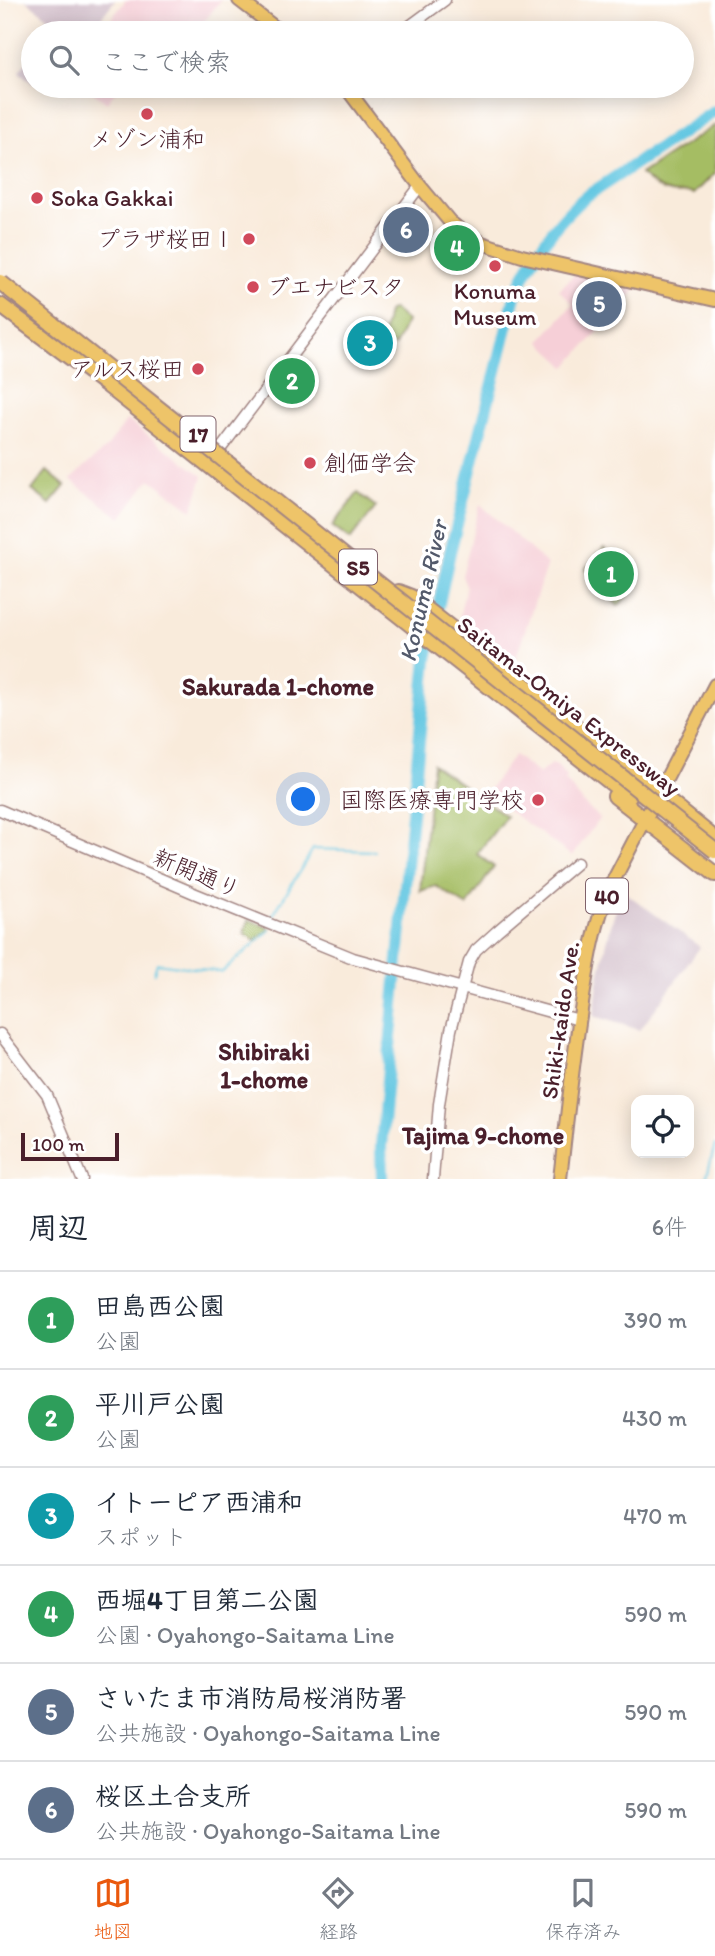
<!DOCTYPE html>
<html lang="ja">
<meta charset="utf-8">
<style>
body{margin:0;font-family:Itim,"Klee One",sans-serif;background:#f2f2f3;color:#1f2937}
.controls{position:absolute;right:21px;bottom:21px;display:grid;overflow:hidden;border-radius:14px;box-shadow:0 4px 18px #0003}
.controls button{width:63px;height:63px;display:grid;place-items:center;padding:0;border:0;border-bottom:2px solid #e0e1e3;background:#fff;color:#1f2937;font:35px sans-serif}
.scale{position:absolute;left:21px;bottom:18px;width:98px;box-sizing:border-box;padding-left:7px;border:4px solid #4a1f2b;border-top:0;font-size:19px;line-height:24px;white-space:nowrap;color:#4a1f2b;-webkit-text-stroke:5px #fff;paint-order:stroke}
.you{position:absolute;left:304px;top:800px;width:24px;height:24px;margin:-18px;border:5px solid #fff;border-radius:50%;background:#1a73e8;box-shadow:0 0 0 10px #1a73e833}
.badge{display:grid;place-items:center;width:46px;height:46px;border-radius:50%;background:#ea580c;color:#fff;font-size:23px;font-weight:700}
.pin{position:absolute;translate:-50% -50%;border:4px solid #fff;box-shadow:0 2px 7px #0006}
.list{margin:0;padding:0;list-style:none}
h2{display:flex;justify-content:space-between;align-items:center;height:91px;margin:0;padding:0 28px;font-size:30px}
h2 small{font-size:23px;font-weight:400;color:#747a83}
.list li{display:grid;grid-template-columns:46px 1fr auto;gap:21px;align-items:center;box-sizing:border-box;height:98px;padding:0 28px;border-top:2px solid #e0e1e3}
.list b{display:block;font-size:26px;white-space:nowrap}
.list p{margin:0;font-size:23px;white-space:nowrap;color:#747a83}
.list em{font-size:23px;font-style:normal;color:#747a83}
.icon{flex:none;width:38px;height:38px;fill:none;stroke:currentColor;stroke-width:2;stroke-linecap:round;stroke-linejoin:round}
.map{position:relative;flex:none;width:715px;height:1179px;overflow:hidden}
.search{position:absolute;background:#fff;box-shadow:0 4px 18px #0003;left:21px;right:21px;top:21px;height:77px;display:flex;align-items:center;gap:18px;box-sizing:border-box;padding:0 24px;border-radius:38px;color:#747a83;font-size:26px}
.sheet{height:679px;background:#fff}
nav{display:flex;justify-content:space-around;align-items:center;box-sizing:border-box;height:98px;border-top:2px solid #e0e1e3;background:#fff;font-size:19px;color:#747a83}
nav a{display:grid;justify-items:center;gap:4px}
nav .on{color:#ea580c}
.map>svg:first-child{display:block}
</style>
<div class="map">
<svg width="715" height="1179" viewBox="0 0 715 1179">
<rect width="100%" height="100%" fill="#fff"/>
<filter id="ink" filterUnits="userSpaceOnUse"><feTurbulence type="fractalNoise" baseFrequency=".0143" numOctaves="2"/><feDisplacementMap in="SourceGraphic" scale="14" xChannelSelector="R" yChannelSelector="G"/><feConvolveMatrix kernelMatrix="1 2 1 2 8 2 1 2 1" color-interpolation-filters="sRGB"/></filter>
<filter id="wash" filterUnits="userSpaceOnUse"><feTurbulence type="fractalNoise" baseFrequency=".00686" numOctaves="4" result="noise"/><feDisplacementMap in="SourceGraphic" scale="28" xChannelSelector="R" yChannelSelector="G"/><feGaussianBlur stdDeviation="1.57" result="paint"/><feColorMatrix in="noise" values="0 0 0 0 0 0 0 0 0 0 0 0 0 0 0 0 0 1.4 0 .05"/><feComposite in="paint" operator="in"/></filter>
<g filter="url(#wash)">
<rect width="100%" height="100%" fill="#f9ebdb"/>
<path fill="#f6cfd7" d="M126,0H221L195,33H100Z
M84,86H120L107,103Z
M575,274L637,289L566,367L540,341L573,304L559,290Z
M127,420L203,476L192,510L150,479L121,518L70,480L108,446Z
M480,504L547,564L513,666L459,619L466,586L462,576Z
M514,755L539,774L551,764L556,765L568,778L565,780L586,806L600,818L572,856L486,794Z"/>
<path fill="#d1bdc9" d="M25,0H115L89,33H36L48,17Z
M33,53V84L19,72Z
M623,891L700,947L640,1030L594,1016L599,977L612,921Z"/>
<path fill="#a5bd63" stroke="#786e47" stroke-width="2" d="M715,125V173L694,194C684,191 678,194 671,192C659,190 649,182 641,174Z
M452,236L461,246L472,250L462,262L446,246Z
M393,309L407,321L395,346L381,344L388,312Z
M289,367L306,380L295,394L278,382Z
M47,471L65,486L50,504L32,490Z
M358,493L376,507L350,540L332,526Z
M604,548L639,579V583L618,606L585,569Z
M433,764L506,816L477,854L494,867L467,906L436,886L420,891Z
M249,920L270,928L269,930L256,941L244,933Z"/>
<g fill="none" stroke-linecap="round" stroke-linejoin="round">
<path stroke="#64c7e2" stroke-width="2" d="M402,855L407,856
M272,917L313,849L375,851
M154,973L157,963L222,972L270,930
M706,1179L715,1145"/>
<path stroke="#64c7e2" stroke-width="12" d="M382,1179L381,1146L398,959L427,659L450,552L516,292C533,256 554,223 585,197L715,111"/>
</g>
</g>
<g filter="url(#ink)">
<g fill="none" stroke-linecap="round" stroke-linejoin="round">
<path stroke="#d6c2b8" stroke-width="14" stroke-dasharray="14 7" stroke-linecap="butt" d="M629,797L665,826"/>
<defs>
<path id="minor" d="M400,33L445,0
M219,451L420,186
M0,810L196,894L353,958L579,1020
M0,1034L47,1095L82,1179
M433,1179L439,1104L451,1030L469,962L476,950L497,931L577,863"/>
<path id="major" d="M239,0L282,33
M345,86L420,186L450,222L461,231L482,243L522,256L715,300
M560,1179C567,1118 573,1057 583,997C589,959 595,923 610,887L715,685"/>
<path id="highway" d="M0,305L107,385L629,797
M398,592L411,597L541,698L715,839
M615,796L715,874"/>
</defs>
<use href="#minor" stroke="#a28583" stroke-width="13"/>
<use href="#major" stroke="#a28583" stroke-width="16"/>
<use href="#highway" stroke="#a28583" stroke-width="18"/>
<use href="#minor" stroke="#fff" stroke-width="10"/>
<use href="#major" stroke="#eec469" stroke-width="12"/>
<use href="#highway" stroke="#eec469" stroke-width="14"/>
<defs>
<path id="highway-bridge" d="M0,282L715,851"/>
</defs>
<use href="#highway-bridge" stroke="#a28583" stroke-width="18" stroke-linecap="butt"/>
<use href="#highway-bridge" stroke="#eec469" stroke-width="14"/>
</g>
</g>
<g fill="#d1495b" stroke="#fff" stroke-width="2.5">
<circle cx="147" cy="114" r="7"/>
<circle cx="37" cy="198" r="7"/>
<circle cx="249" cy="239" r="7"/>
<circle cx="495" cy="266" r="7"/>
<circle cx="253" cy="287" r="7"/>
<circle cx="198" cy="369" r="7"/>
<circle cx="310" cy="463" r="7"/>
<circle cx="538" cy="800" r="7"/>
</g>
<g text-anchor="middle" dominant-baseline="central" stroke-width="7" stroke-linejoin="round" paint-order="stroke">
<g fill="#fff" stroke="#80626b" stroke-width="2">
<rect x="180.5" y="416.5" width="35" height="35" rx="5"/>
<rect x="339" y="549.5" width="38" height="35" rx="5"/>
<rect x="586" y="878.5" width="42" height="35" rx="5"/>
</g>
<g font-size="21" font-weight="bold" fill="#4a1f2b">
<text x="198" y="434">17</text>
<text x="358" y="567">S5</text>
<text x="607" y="896">40</text>
</g>
<g font-size="23" fill="#4a1f2b" stroke="#fff" text-anchor="start">
<text x="147" y="139" text-anchor="middle">メゾン浦和</text>
<text x="51" y="198">Soka Gakkai</text>
<text x="235" y="239" text-anchor="end">プラザ桜田Ⅰ</text>
<text x="267" y="287">ブエナビスタ</text>
<text x="495" y="291" text-anchor="middle">Konuma<tspan x="495" dy="26">Museum</tspan></text>
<text x="184" y="369" text-anchor="end">アルス桜田</text>
<text x="324" y="463">創価学会</text>
<text x="524" y="800" text-anchor="end">国際医療専門学校</text>
</g>
<g font-size="23" fill="#4a1f2b" stroke="#fff">
<text transform="translate(569 706) rotate(38)">Saitama-Omiya Expressway</text>
<text transform="translate(197 873) rotate(23)">新開通り</text>
<text transform="translate(560 1020) rotate(-82)">Shiki-kaido Ave.</text>
</g>
<g font-size="24" font-style="italic" fill="#535a6b" stroke="#fff">
<text transform="translate(423 591) rotate(-77)">Konuma River</text>
</g>
<g font-size="24" font-weight="bold" fill="#4a1f2b" stroke="#fff">
<text x="278" y="686">Sakurada 1-chome</text>
<text x="264" y="1051">Shibiraki<tspan x="264" dy="28">1-chome</tspan></text>
<text x="483" y="1135">Tajima 9-chome</text>
</g>
</g>
</svg>
<div class="controls">
<button><svg class="icon" aria-label="locate" viewBox="0 0 24 24"><circle cx="12" cy="12" r="6"/><path d="M12 2v4M12 18v4M2 12h4M18 12h4"/></svg></button>
</div>
<div class="scale">100 m</div>
<div class="you"></div>
<div class="pin badge" style="left:611px;top:574px;background:#2e9e5b">1</div>
<div class="pin badge" style="left:292px;top:381px;background:#2e9e5b">2</div>
<div class="pin badge" style="left:370px;top:343px;background:#0f9aa8">3</div>
<div class="pin badge" style="left:457px;top:248px;background:#2e9e5b">4</div>
<div class="pin badge" style="left:599px;top:304px;background:#5c6f8a">5</div>
<div class="pin badge" style="left:406px;top:230px;background:#5c6f8a">6</div>
<div class="search"><svg class="icon" aria-label="search" viewBox="0 0 24 24"><circle cx="10" cy="10" r="6"/><path d="M15 15l6 6"/></svg>ここで検索</div>
</div>
<section class="sheet">
<h2>周辺<small>6件</small></h2>
<ul class="list">
<li><span class="badge" style="background:#2e9e5b">1</span><div><b>田島西公園</b><p>公園</p></div><em>390 m</em></li>
<li><span class="badge" style="background:#2e9e5b">2</span><div><b>平川戸公園</b><p>公園</p></div><em>430 m</em></li>
<li><span class="badge" style="background:#0f9aa8">3</span><div><b>イトーピア西浦和</b><p>スポット</p></div><em>470 m</em></li>
<li><span class="badge" style="background:#2e9e5b">4</span><div><b>西堀4丁目第二公園</b><p>公園 · Oyahongo-Saitama Line</p></div><em>590 m</em></li>
<li><span class="badge" style="background:#5c6f8a">5</span><div><b>さいたま市消防局桜消防署</b><p>公共施設 · Oyahongo-Saitama Line</p></div><em>590 m</em></li>
<li><span class="badge" style="background:#5c6f8a">6</span><div><b>桜区土合支所</b><p>公共施設 · Oyahongo-Saitama Line</p></div><em>590 m</em></li>
</ul>
</section>
<nav>
<a class="on"><svg class="icon" aria-label="map" viewBox="0 0 24 24"><path d="M3 6l6-2 6 2 6-2v14l-6 2-6-2-6 2zM9 4v14M15 6v14"/></svg>地図</a>
<a><svg class="icon" aria-label="directions" viewBox="0 0 24 24"><path d="M12 3l9 9-9 9-9-9zM9 14v-3h6M13 9l2 2-2 2"/></svg>経路</a>
<a><svg class="icon" aria-label="saved" viewBox="0 0 24 24"><path d="M7 4h10v16l-5-4-5 4z"/></svg>保存済み</a>
</nav>
